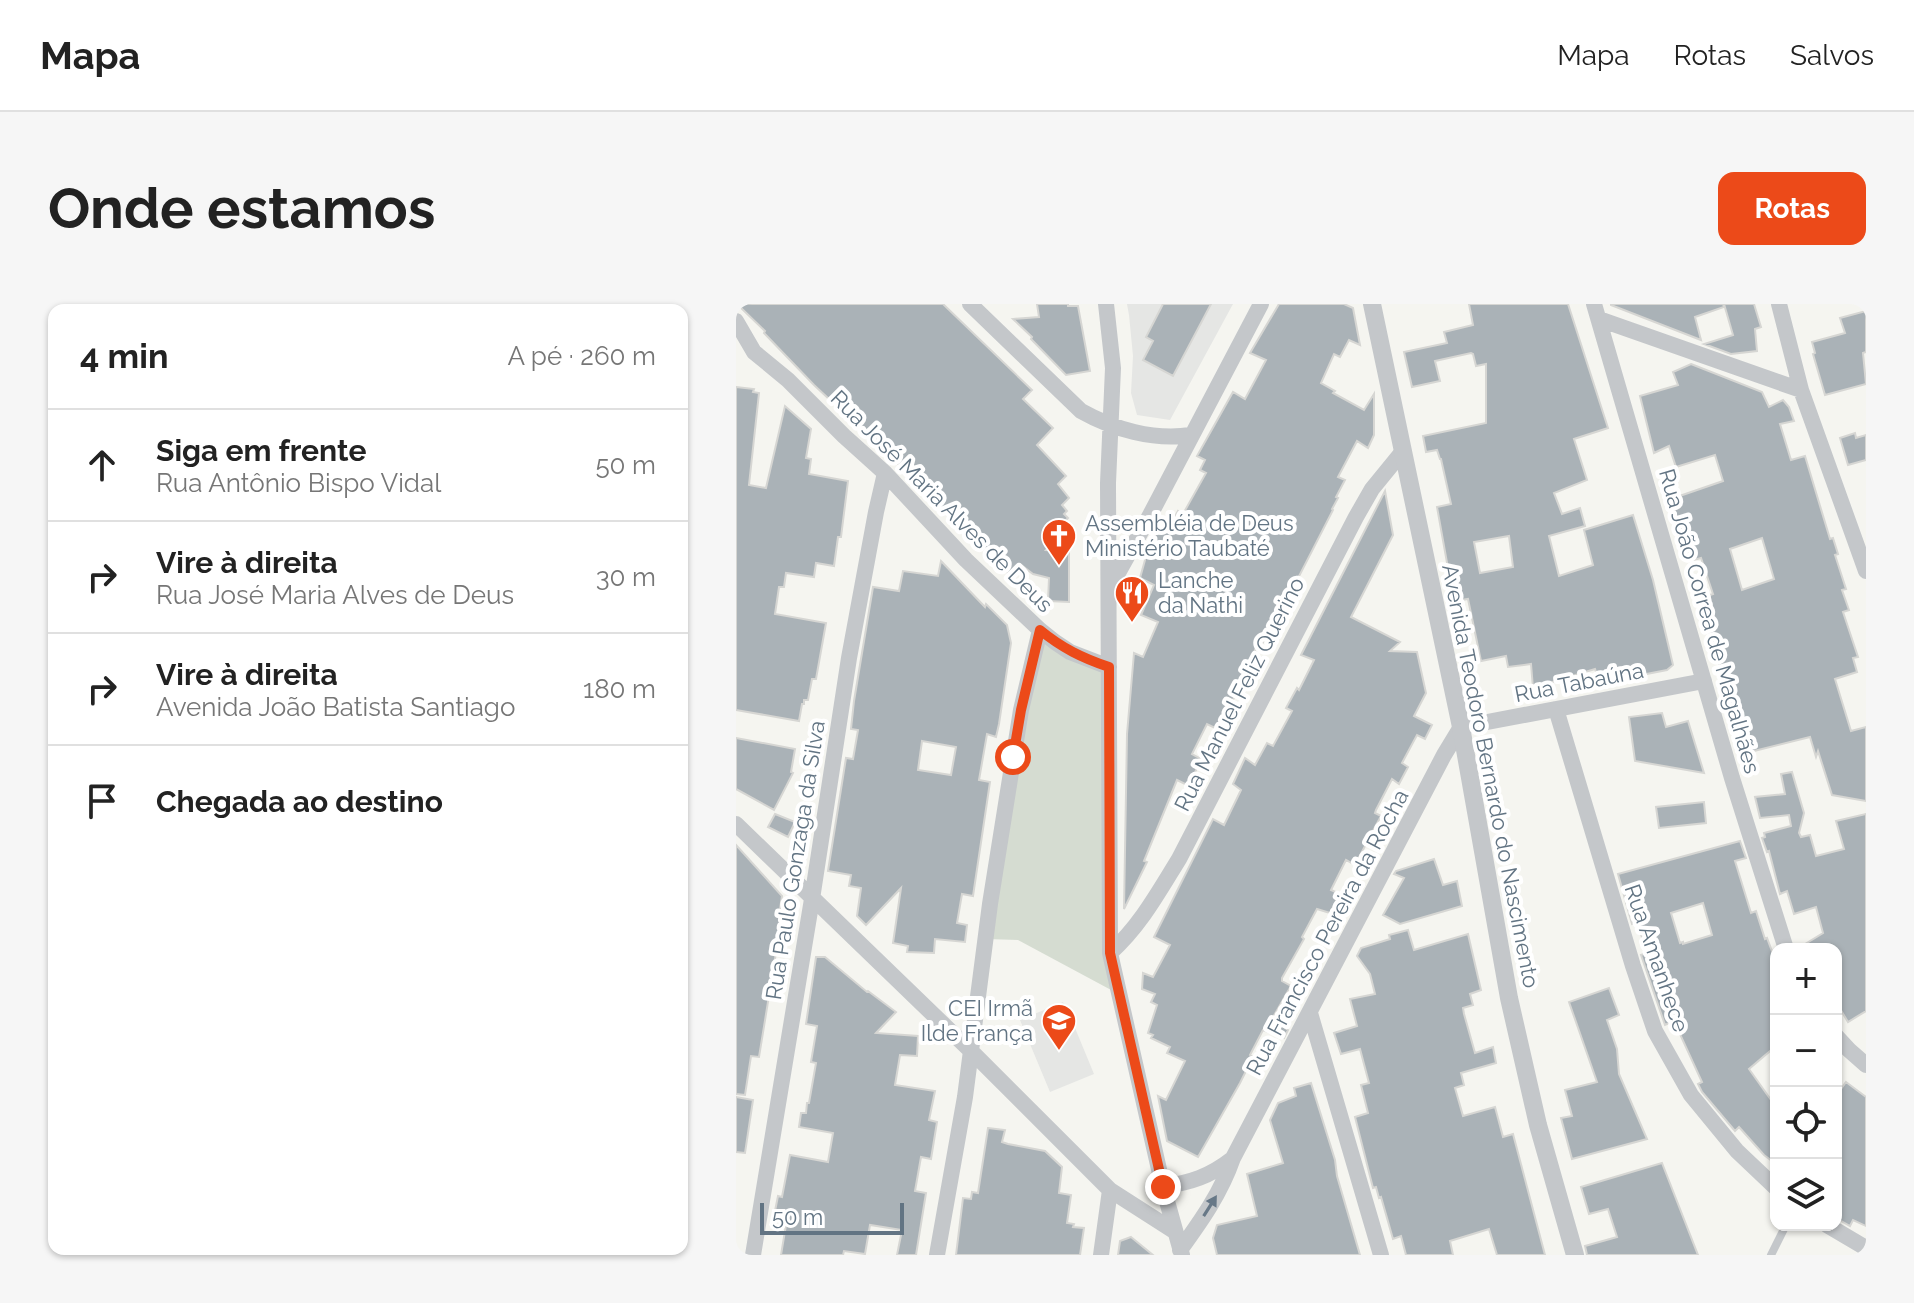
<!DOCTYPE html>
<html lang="pt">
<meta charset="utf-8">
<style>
body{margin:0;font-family:Raleway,sans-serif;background:#f6f6f6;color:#222}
.controls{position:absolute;right:24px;bottom:24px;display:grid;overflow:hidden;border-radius:16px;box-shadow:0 2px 6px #0004}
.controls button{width:72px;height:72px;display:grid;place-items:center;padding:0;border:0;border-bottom:2px solid #e0e0e0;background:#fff;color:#222;font:40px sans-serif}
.scale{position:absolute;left:24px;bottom:20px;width:144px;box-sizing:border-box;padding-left:8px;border:4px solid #627483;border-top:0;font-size:22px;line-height:28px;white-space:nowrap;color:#627483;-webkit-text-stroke:6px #fff;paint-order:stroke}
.stop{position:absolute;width:24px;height:24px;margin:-18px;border:6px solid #ec4a19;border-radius:50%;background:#fff}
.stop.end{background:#ec4a19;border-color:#fff;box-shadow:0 2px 8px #0008}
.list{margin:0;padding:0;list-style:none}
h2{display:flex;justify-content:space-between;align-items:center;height:104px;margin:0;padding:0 32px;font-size:34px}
h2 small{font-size:26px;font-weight:400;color:#767676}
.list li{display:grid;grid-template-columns:52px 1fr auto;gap:24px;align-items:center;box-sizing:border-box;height:112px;padding:0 32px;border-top:2px solid #e0e0e0}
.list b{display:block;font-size:30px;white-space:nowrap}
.list p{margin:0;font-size:26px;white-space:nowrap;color:#767676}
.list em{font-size:26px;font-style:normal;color:#767676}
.icon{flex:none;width:44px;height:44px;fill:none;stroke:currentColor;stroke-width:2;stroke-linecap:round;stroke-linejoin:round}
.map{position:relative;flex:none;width:1130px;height:951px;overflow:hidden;border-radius:16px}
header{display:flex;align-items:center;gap:48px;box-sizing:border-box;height:112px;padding:0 40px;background:#fff;border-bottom:2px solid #e0e0e0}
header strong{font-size:38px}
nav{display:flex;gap:44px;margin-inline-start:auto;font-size:28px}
.intro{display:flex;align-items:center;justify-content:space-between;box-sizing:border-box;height:192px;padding:0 48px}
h1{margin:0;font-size:56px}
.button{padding:20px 36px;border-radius:16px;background:#ec4a19;color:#fff;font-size:28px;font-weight:700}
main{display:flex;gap:48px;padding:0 48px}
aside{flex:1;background:#fff;border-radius:16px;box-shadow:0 2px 6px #0004}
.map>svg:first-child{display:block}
</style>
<header>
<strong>Mapa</strong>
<nav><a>Mapa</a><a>Rotas</a><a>Salvos</a></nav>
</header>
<div class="intro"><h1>Onde estamos</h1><a class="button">Rotas</a></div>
<main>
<aside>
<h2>4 min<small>A pé · 260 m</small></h2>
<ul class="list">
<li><svg class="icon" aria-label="ahead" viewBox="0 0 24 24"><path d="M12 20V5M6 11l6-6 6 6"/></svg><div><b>Siga em frente</b><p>Rua Antônio Bispo Vidal</p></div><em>50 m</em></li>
<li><svg class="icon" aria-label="right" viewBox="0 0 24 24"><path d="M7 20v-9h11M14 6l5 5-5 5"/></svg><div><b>Vire à direita</b><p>Rua José Maria Alves de Deus</p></div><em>30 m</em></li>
<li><svg class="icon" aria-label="right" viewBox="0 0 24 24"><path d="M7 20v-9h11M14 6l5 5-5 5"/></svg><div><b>Vire à direita</b><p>Avenida João Batista Santiago</p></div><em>180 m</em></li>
<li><svg class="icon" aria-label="arrive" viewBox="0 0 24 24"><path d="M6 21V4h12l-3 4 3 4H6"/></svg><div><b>Chegada ao destino</b></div></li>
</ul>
</aside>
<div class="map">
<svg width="1130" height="951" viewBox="0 0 1130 951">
<rect width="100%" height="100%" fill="#f5f5f0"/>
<path fill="#e5e6e4" d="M391,0H497L434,116L401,111L395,89L397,52L393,11Z
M327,698L334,713L330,715L334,725L339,724L358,770L314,788L284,716Z"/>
<path fill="#d5dcd1" d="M305,327L370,367L377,687L282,636L250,635Z"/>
<path fill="#aab2b7" stroke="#d6d6d3" stroke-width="2" fill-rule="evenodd" d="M1,0H207L296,86L287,95L317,124L301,141L330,172L322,180L333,194L326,201L331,207L328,210L332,214L327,219L331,223L310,246L333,247V298L312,297L313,274L297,270L284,260L274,271L200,198L201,196L194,190L200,184L179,163L172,169L78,81L28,29L29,27Z
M301,0H332V2H342L354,67L330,71L295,35L296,33L277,15L303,13Z
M427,0H475L437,72L407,56L417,37L410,33Z
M543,0H608L617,4L624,41L613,36L604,53L598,50L585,79L599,87L597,89L628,106L638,90V131L632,144L621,137L602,173L609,176L600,193L602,194L596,205L597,206L537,323L535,322L522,348L519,346L502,379L505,381L481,425L471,420L456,450L465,455L453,482L441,476L408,557L411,558L388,605L391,430L398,349L407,353L422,318L405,311L418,281L404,274L409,256L408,255L413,241L428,216L435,220L442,207L447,210L470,169L464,166L469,156L461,152L497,88L509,95L530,56L514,49Z
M733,0H832L872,124L838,135L851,176L818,189L826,210L844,204L849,222L813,232L823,272L857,261L848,226L897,211L917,276L937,361L931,366L864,379L859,365L797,384L795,360L772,363L770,352L745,357L732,295L719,297L715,281L701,203L715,200L705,155H704L701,146L690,148L687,132L750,119V60L740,62L737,50L735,49L699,57L704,77L676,83L668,48L711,39L708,28L737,21ZM773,232L777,263L744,269L738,238Z
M875,0H987L988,3L959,13L965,36L875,1Z
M988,0H1018L1025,23L1019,25L1021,47L995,50L968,40L997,31Z
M1130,7V48L1127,49L1130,80L1089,91L1077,50L1079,49L1076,38L1109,29L1104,14Z
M955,60L1026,88L1033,103L1047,96L1053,103L1058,117L1044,120L1055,156L1069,152L1094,235L1097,234L1102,250L1099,251L1110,285L1106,286L1113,306L1107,308L1122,353L1117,354L1121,368L1099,375L1115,427L1130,423V497L1096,491L1082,447L1080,453L1074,433L1014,448L1006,420L1001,422L964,294L977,290L965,254L954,257L935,195L987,177L979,151L940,163L933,142L918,149L904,92L942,81L937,68ZM1026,234L1038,275L1006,286L994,245Z
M0,83L18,85L17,88L23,89L13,181L30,184L49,102L75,125L70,154L75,155L73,170L112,177L105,233H102L98,262L80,259L78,273L50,269L48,283H43L39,310L90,319L80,375H76L72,396H68V400H66L63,417L0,406Z
M1119,129L1120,134L1130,131V156L1112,161L1104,134Z
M649,187L657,231L615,313L664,338L654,347L681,348L690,389L678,412L696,421L689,435L681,431L666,459L672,463L663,480L656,475L640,506L639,509L645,512L619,561L610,556L595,586L604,590L594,609L581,605L566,633L568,635L546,674V677L555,682L536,715L552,726L548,734L527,726L514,751L517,753L504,779L462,853L431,837L422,792L430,796L449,757L431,749L434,743L415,734L417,731L412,729L421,701L415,698L419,690L406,685L407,669L417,673L434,641L418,633L477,515L488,521L505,486L497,480L509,454L519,461L531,439L537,442L556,407L550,404L561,384L563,386L578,356L565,351Z
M205,257L249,303L250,300L271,321L275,339L263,420L260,433L251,430L243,476L254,478L237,592L226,590L221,619L231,621L229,638L199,635L198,649L171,648L172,642L157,639L165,584L130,621L121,612L125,584L113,582L115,571L92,567L110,454L117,455L122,426L115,425L118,397L137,283L163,287L167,267L202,272ZM186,437L220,443L215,471L182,466Z
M926,409L930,423L952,417L968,469L899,457L893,413Z
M0,434L59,445L55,468L57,469L38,506L0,485Z
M1056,468L1068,509L1063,529L1065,533L1074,531L1080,552L1108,545L1100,517L1130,510V707L1112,718L1100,698V645H1061L1087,629L1080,603L1058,610L1051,587L1044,590L1033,547L1031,548L1026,534L1029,533L1028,529L1055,522L1053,511L1024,514L1019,493L1049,490L1045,470Z
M968,498L970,519L923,524L920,503Z
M39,510L59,518L52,533L32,523Z
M1004,537L1010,554L999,557L1015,609L1020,607L1029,635L1031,634L1040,658V742L1013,765L1040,803V860L1028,851L1003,823L999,827L966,788L962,780L966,778L938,717L929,721L905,651L911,649L901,618L896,620L882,570ZM967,599L976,631L947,640V638L944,639L935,609Z
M0,541L46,592L43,612H46L23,753L15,752L9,791L0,790Z
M698,555L707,581L721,577L726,602L664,620L647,611L668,574L658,570L660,567Z
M672,626L678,646L732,630L745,686L734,690L737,701L727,704L728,710L739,749L757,743L760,759L725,769L728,781L719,784L727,812L759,803L767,833L777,830L809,951H761L753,925L714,937L717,951H670L665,932L657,935L645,893L643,894L640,883L637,884L619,813L632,809L625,781L633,779L624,745L605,750L598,729L621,722L614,695L639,690L634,670L621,652L625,644L654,635L653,631Z
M80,653H89L131,688L132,687L160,708L140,729L182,732L181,752L164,751L159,781L199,787L193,816L201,818L195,855L185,853L179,887L190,889L180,951H161L166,926L134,921L129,950L108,947L107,951H45L52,909L39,907L42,892L46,893L54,851L92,858L97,829L63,823L65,809H70L71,799H73L80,759L75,758L81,722L70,720Z
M873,684L883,711L871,716L881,745L883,770L911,835L836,855L825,814L836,812L829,786L861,778L833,698Z
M1110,778L1130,793V922L1117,916L1114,922L1100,914V792Z
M575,779L599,856L601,872L624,951H481L477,934L481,921L521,912L511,870L547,859L534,816L542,799L560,792L558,784Z
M0,793L17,796L9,849L0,848Z
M252,824L269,826L266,838L272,840L309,847L326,863L323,889L335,891L331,919L338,920L337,923L348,924L344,951H220L227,894L235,895L236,888L242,889Z
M926,859L962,951H851L849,942L881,933L872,905L853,910L845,883Z
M395,933L417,951H382L384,937Z"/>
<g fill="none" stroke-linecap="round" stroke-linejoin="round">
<path stroke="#c4c7ca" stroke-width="8" d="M1035,951L1050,921"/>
<path stroke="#c4c7ca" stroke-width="16" d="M234,0L345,107C377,125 418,137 455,131
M370,0L377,64L372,179L374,649L427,883L446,951
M858,0L996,474L1050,645
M1043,0L1065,86L1130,267
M863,15L1065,86
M0,17L18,48L52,76L108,132L149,169L230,256L304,326L319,338L334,348L373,363
M373,285L412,215L525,0
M820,405L897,662L919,727L955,791L1001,847L1040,884
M0,520L236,748L374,886L438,927
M374,649C404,622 422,589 443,555L620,213L636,185L667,147
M574,709L645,951
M1100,732L1113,746L1130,761
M427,883C455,878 473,873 496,855
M1091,921L1130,944
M444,946C465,917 485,889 497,854L708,451L725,423L968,377
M17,951L76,595L113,354L140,208L149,169
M201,951L229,793L254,600L285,406L304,326
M365,951L374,886"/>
<path stroke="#c4c7ca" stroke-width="18" d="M636,0L725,423L773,694L802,821L839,951"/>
</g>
<defs><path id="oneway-solid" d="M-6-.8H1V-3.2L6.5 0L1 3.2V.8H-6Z" transform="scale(2)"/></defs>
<use fill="#677887" href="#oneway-solid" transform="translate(474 902) rotate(-58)"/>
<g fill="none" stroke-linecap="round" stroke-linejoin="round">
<path stroke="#ec4a19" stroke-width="10" d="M277,453L285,406L304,326C326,344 346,354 373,363L374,649L427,883"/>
</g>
<defs>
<symbol id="church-pin" viewBox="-11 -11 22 30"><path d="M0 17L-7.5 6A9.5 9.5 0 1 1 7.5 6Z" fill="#ec4a19" stroke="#fff"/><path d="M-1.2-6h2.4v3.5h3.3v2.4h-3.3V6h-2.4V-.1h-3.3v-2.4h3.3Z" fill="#fff"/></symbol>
<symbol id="restaurant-pin" viewBox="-11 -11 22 30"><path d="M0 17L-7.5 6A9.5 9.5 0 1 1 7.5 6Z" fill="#ec4a19" stroke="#fff"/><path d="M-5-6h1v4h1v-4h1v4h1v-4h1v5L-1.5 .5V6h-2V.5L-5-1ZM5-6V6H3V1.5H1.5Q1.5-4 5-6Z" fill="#fff"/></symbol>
<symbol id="school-pin" viewBox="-11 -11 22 30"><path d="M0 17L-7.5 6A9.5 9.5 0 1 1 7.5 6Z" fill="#ec4a19" stroke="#fff"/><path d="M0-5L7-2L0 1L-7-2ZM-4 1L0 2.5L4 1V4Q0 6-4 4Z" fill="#fff"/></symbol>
</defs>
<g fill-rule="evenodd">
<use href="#church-pin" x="303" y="212" width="40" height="54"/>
<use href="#restaurant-pin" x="376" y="269" width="40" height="54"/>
<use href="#school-pin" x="303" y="697" width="40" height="54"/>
</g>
<g text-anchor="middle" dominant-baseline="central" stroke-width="8" stroke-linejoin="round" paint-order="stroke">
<g font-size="22" fill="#627483" stroke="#fff">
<text transform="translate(206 197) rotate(45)">Rua José Maria Alves de Deus</text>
<text transform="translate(974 317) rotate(74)">Rua João Correa de Magalhães</text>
<text transform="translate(843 378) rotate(-11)">Rua Tabaúna</text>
<text transform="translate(503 390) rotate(-63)">Rua Manuel Feliz Querino</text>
<text transform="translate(755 472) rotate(79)">Avenida Teodoro Bernardo do Nascimento</text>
<text transform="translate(59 556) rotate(-81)">Rua Paulo Gonzaga da Silva</text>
<text transform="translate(591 628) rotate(-62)">Rua Francisco Pereira da Rocha</text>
<text transform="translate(921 654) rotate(71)">Rua Amanhece</text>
</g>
<g font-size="22" fill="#627483" stroke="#fff" text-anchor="start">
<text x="349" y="219">Assembléia de Deus<tspan x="349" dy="25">Ministério Taubaté</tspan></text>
<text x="422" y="276">Lanche<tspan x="422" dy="25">da Nathi</tspan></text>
<text x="297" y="704" text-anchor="end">CEI Irmã<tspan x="297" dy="25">Ilde França</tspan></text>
</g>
</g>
</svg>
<div class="controls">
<button>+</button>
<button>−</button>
<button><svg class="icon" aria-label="locate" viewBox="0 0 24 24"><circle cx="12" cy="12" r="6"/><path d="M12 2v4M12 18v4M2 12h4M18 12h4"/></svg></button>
<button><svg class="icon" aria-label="layers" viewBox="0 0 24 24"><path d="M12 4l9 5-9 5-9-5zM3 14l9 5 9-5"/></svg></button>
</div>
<div class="scale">50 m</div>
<div class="stop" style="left:277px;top:453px"></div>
<div class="stop end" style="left:427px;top:883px"></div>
</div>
</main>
